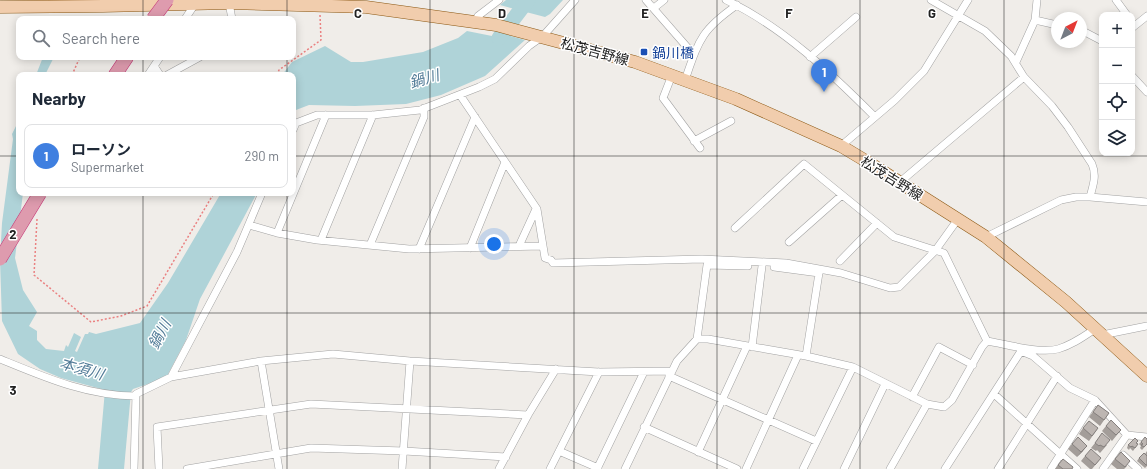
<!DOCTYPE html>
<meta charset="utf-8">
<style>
body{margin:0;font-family:Barlow,"Noto Sans JP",sans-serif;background:#f2f2f3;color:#1f2937}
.controls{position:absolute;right:12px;top:12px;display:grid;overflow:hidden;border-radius:8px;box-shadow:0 2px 10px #0003}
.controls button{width:36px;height:36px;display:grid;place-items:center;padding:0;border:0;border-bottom:1px solid #e0e1e3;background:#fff;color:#1f2937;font:20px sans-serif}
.compass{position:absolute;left:1051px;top:12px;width:36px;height:36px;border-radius:50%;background:#fff;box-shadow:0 2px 10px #0003;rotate:42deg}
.you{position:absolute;left:494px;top:244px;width:14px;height:14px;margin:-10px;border:3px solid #fff;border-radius:50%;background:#1a73e8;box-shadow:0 0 0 6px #1a73e833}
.badge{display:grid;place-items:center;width:26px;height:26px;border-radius:50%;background:#1a73e8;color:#fff;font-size:13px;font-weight:700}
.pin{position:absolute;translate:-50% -33px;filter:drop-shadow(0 1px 2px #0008)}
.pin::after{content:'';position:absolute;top:21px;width:14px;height:12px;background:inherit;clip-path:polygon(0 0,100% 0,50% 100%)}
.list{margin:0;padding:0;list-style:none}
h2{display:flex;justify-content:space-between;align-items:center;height:52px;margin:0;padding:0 16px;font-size:17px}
h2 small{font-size:13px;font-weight:400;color:#747a83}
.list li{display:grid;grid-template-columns:26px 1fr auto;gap:12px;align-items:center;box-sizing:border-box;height:64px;margin:0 8px 8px;padding:0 8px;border:1px solid #e0e1e3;border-radius:8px}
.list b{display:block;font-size:15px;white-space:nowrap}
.list p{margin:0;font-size:13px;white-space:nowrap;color:#747a83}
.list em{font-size:13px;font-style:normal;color:#747a83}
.icon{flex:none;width:22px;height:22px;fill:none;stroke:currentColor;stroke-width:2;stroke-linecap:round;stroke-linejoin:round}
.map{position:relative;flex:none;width:1147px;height:469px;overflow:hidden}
.search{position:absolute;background:#fff;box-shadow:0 2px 10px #0003;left:16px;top:16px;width:280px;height:44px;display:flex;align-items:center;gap:10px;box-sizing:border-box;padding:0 14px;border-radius:8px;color:#747a83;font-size:15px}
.panel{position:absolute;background:#fff;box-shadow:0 2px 10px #0003;left:16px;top:72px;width:280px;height:124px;border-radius:8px}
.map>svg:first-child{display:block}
</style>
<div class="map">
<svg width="1147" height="469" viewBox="0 0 1147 469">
<rect width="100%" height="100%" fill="#f0ede9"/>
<path fill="#afd3d8" d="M506,0H563L550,14L545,17L500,5Z
M467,31L492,36L497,32L525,40L485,76L441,95L406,104L355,106L309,105L296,110L293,115V75H282L292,62L325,46L351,62H363L423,52L458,38Z
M43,57H54L45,75H36Z
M19,120V193H23L15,258L23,290L37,312L29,326L37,331V340L46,349L64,351L66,345L68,347L74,333L81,337L75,351L77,352L85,334H88L89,332L96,334L140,323L168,283L221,193H257L200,299L186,340L166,378L133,389L131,392L124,469H98L105,390L61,378L40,369L18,354L2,321L0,260L2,223L13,139L12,134Z"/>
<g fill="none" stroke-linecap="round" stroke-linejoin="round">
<path stroke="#afd3d8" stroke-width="15" d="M499,38L528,0"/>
<defs>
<path id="street" d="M646,0L694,55
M726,0C783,27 831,73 875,117
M931,0L985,31L1011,56L1024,77L1052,106L1068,127L1092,164C1097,176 1093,185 1090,197
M1116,0L1127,15
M229,3L232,19
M654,8L664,0
M185,19L195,4
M1035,20L1057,25
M475,22L478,16L499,0
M1132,28L1147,16
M1081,30L1102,41
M810,57L856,17
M1016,62L1035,20L1037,0
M154,66L160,75
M148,75L160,57
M167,75L200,57
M672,75L663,98L700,148
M1132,76L1147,92
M685,80C699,40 701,30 737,5
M460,95L537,209L545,258L551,260L553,263L702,259L786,263L841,273L890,288L899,287L935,251L958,219
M293,130L296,123L317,115H373L420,110L479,87L495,79L529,46L543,36L575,0
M694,141L731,121
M841,146L895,100L924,71L968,0
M900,182L1024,77
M249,225L277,233L317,240L409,249L543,246
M735,228L804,164L894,237L944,253L987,341
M277,233L326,115
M986,237L1061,200L1076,197H1090L1147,202
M321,240L373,115
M789,242L842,195
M370,245L424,117V108
M519,246L536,209
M470,248L505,162
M419,249L475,117
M840,261L877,223
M774,267L819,273L806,356
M1102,335L1147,326
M697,339L707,265L748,266
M752,347L762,266
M1021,351L1033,356L1070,388L1095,400L1127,435L1147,437
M0,359C44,377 87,396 136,396
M261,361L279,469
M669,376L816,441
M171,377L237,252L262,193
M994,394L1077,469
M912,397L939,347L973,365
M644,427L737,469
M559,451L598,468
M698,452L747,346
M1123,455L1138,469
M134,469L136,394L171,377L261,361L333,354L410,361L599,372L672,371
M159,469L157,427L311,404L528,415
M187,469L311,448L404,451L506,457
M402,469L410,361
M499,469L528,415L556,369
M550,469L599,372
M597,469L644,372
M625,469L677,361L697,339H708L806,356L853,367L927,404L944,407L952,400L982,347L987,341C1006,344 1039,354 1058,349C1072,345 1083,337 1095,329
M746,469L798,355
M803,469L853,367
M844,469L885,384
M890,469L927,404
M945,469L1021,351L1025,349
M998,469L1057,376
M1051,469L1095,400
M1103,469L1127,435"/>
<path id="primary" d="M0,7L103,6L229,3L366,7L496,25L635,62L736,99L841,146L871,164L986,237L1066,302L1147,376"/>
<path id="highway" d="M115,75L127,57"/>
</defs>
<use href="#street" stroke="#a2a2a2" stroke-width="8"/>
<use href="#primary" stroke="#8c5813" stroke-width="13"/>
<use href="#highway" stroke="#c73e7a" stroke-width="14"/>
<path stroke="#ea8181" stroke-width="1.5" stroke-dasharray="2 2" stroke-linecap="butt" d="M72,75L80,57
M277,75L279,70L321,40L320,15
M37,219L34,275L91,322L121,316L147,306L214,193"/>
<use href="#street" stroke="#fff" stroke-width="7"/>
<use href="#primary" stroke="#f1cdad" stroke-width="12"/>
<use href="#highway" stroke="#de9bae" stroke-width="13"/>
<defs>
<path id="highway-bridge" d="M153,19L167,0
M0,259L40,193"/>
</defs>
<use href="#highway-bridge" stroke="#c73e7a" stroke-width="14" stroke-linecap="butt"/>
<use href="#highway-bridge" stroke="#de9bae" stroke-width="13"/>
</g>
<path fill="#a39d99" d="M1098,405L1109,413L1100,426L1089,417Z
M1106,426L1121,430L1112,441L1102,431Z
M1083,428H1098L1089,441L1079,434Z
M1141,442L1147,444L1142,450L1140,448L1141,446L1139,444Z
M1095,443L1107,445L1100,453L1097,450L1096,451L1091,448Z
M1136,443L1138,444L1133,451L1130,448L1129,450L1127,448L1128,445Z
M1072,444L1083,451L1077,457L1068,449Z
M1147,451V466L1145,468L1137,461L1139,458L1145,454Z
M1085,456L1101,458L1092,469H1090L1081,461Z
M1115,459L1127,466L1124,469H1117L1111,464Z
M1058,465L1072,469H1055Z"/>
<path fill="#847f7d" d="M1087,446L1083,451L1077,457L1081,452Z"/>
<path fill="#bdb6b2" stroke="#847f7d" d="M1098,405L1109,413L1104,420L1093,412Z
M1111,420L1121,430L1116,435L1106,426Z
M1089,421L1098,428L1092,436L1083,428Z
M1102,433L1110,440L1104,447L1100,445L1099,446L1095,443Z
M1078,437L1087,446L1081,452L1072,444Z
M1145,437L1147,439V444L1144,447L1141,445L1143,444L1141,442Z
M1135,438L1138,441L1136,443L1138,444L1135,448L1132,446L1131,447L1128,445Z
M1091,449L1101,458L1095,465L1085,456Z
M1121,452L1130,461L1125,467L1115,459Z
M1144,453L1147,456V465H1146L1139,458Z
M1063,459L1073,467L1072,469H1063L1058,465Z"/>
<path fill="none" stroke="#212121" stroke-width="1" stroke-opacity="0.55" d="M143,0V19M287,0V19M430,0V469M574,0V469M717,0V469M860,0V469M1004,0V469M143,57V75M287,57V75M0,156H19M293,156H1147M143,193V469M287,193V469M0,313H1147"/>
<rect fill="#1a4fb4" stroke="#fff" stroke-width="1.5" x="640" y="48" width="8" height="8" rx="2"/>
<g text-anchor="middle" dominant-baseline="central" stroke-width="3" stroke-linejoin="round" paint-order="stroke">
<g font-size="14" fill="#212121" stroke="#fff">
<text transform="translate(595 51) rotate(15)">松茂吉野線</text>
<text transform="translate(892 178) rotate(32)">松茂吉野線</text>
</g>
<g font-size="14" fill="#164399" stroke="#fff" text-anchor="start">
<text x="652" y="52">鍋川橋</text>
</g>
<g font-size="15" font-style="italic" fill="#517b97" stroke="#fff">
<text transform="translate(424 78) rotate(-16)">鍋川</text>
<text transform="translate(159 334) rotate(-62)">鍋川</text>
<text transform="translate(82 368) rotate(16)">本須川</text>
</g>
</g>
<g font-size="13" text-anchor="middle" font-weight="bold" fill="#212121" stroke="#fff" stroke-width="3" stroke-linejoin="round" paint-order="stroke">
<text x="358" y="18">C</text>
<text x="502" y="18">D</text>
<text x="645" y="18">E</text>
<text x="789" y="18">F</text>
<text x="932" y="18">G</text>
<text x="13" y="239">2</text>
<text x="13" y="395">3</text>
</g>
</svg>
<div class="controls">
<button>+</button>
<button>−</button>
<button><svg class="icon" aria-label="locate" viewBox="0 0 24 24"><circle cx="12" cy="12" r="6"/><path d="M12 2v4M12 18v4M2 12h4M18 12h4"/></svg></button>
<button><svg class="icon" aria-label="layers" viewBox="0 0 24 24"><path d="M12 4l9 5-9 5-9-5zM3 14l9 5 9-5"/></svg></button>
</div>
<svg class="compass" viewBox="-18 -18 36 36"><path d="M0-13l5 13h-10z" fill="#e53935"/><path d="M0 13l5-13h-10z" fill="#747a83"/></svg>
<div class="you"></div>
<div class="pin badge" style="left:824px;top:92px;background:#3f7fe0">1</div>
<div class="search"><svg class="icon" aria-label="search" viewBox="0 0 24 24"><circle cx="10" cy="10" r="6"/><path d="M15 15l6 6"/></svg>Search here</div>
<section class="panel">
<h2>Nearby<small></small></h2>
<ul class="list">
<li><span class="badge" style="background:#3f7fe0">1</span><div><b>ローソン</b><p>Supermarket</p></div><em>290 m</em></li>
</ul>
</section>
</div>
